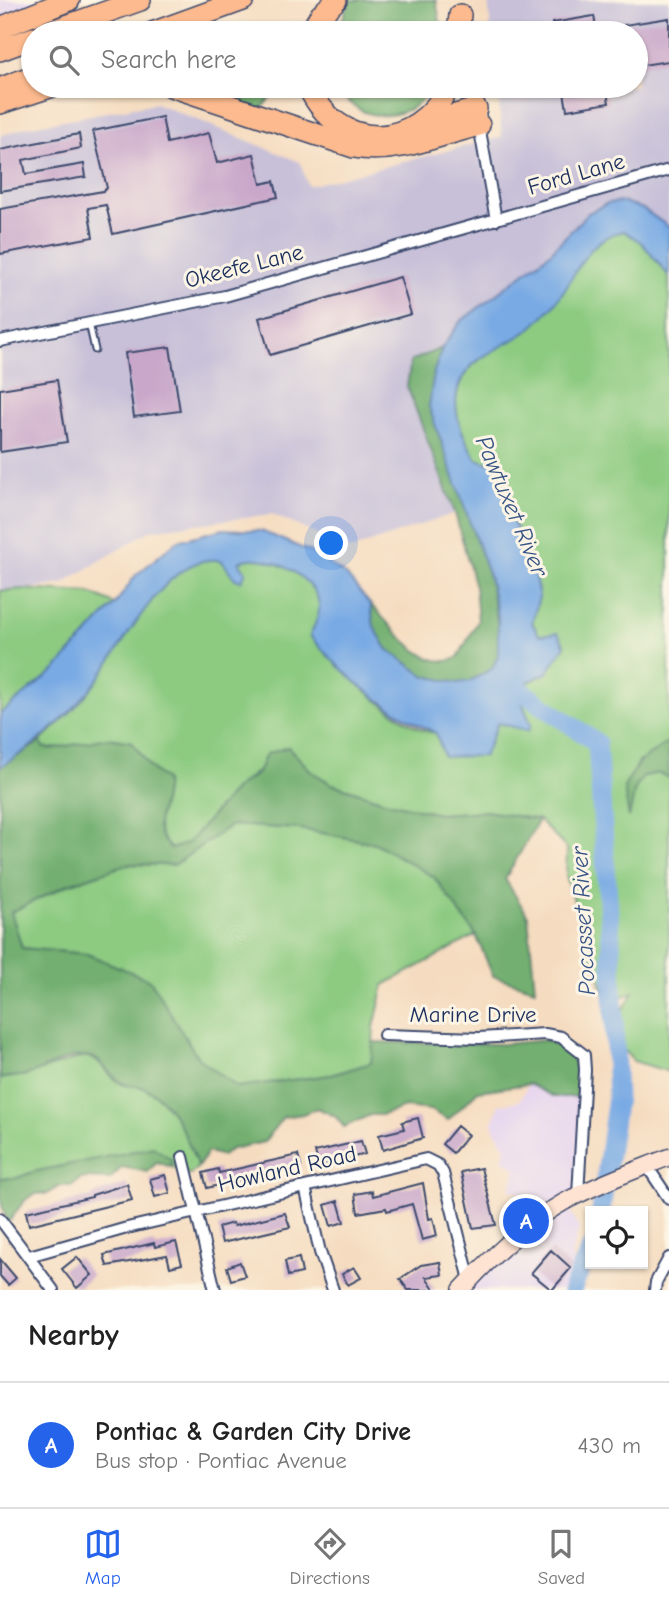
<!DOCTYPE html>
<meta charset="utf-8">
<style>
body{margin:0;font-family:"Comic Neue",sans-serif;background:#f2f2f2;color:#222}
.controls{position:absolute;right:21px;bottom:21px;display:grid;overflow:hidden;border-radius:0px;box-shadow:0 2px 5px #0004}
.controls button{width:63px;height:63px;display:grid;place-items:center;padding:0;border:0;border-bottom:2px solid #e0e0e0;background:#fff;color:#222;font:35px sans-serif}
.you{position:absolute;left:332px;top:544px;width:24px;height:24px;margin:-18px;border:5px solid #fff;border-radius:50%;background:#1a73e8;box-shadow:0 0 0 10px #1a73e833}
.badge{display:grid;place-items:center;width:46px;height:46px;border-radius:50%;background:#2563eb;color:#fff;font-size:23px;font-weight:700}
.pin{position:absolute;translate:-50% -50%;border:4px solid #fff;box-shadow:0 2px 7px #0006}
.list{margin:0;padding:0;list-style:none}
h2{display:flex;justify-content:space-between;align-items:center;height:91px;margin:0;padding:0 28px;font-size:30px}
h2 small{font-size:23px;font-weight:400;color:#767676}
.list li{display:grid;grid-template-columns:46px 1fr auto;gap:21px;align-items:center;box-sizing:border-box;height:126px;padding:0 28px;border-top:2px solid #e0e0e0}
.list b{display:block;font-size:26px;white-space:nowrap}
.list p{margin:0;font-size:23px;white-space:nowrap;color:#767676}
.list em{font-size:23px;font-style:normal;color:#767676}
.icon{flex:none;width:38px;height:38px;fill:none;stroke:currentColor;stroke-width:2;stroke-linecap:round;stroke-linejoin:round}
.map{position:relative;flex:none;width:669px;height:1290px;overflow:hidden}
.search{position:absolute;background:#fff;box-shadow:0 2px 5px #0004;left:21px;right:21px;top:21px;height:77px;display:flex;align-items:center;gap:18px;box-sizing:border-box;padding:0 24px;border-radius:38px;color:#767676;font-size:26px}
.sheet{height:217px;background:#fff}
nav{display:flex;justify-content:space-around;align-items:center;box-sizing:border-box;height:98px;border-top:2px solid #e0e0e0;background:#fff;font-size:19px;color:#767676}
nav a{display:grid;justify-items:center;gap:4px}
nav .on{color:#2563eb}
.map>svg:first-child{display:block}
</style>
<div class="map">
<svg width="669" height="1290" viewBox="0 0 669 1290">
<rect width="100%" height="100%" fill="#fcf5e5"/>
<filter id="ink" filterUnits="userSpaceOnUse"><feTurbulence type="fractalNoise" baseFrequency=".0143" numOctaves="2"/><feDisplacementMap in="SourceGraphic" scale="14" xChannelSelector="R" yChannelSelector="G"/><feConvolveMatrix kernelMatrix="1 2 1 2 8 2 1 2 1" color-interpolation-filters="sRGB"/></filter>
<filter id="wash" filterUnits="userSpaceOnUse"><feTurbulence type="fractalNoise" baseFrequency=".00686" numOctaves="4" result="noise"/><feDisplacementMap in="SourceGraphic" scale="28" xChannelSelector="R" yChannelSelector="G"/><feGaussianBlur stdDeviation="1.57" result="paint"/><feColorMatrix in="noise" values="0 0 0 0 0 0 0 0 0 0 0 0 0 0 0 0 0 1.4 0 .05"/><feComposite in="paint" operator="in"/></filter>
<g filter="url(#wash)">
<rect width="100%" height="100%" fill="#f5dcc0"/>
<path fill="#e5d3f0" d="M0,0H44L0,23Z
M529,1084L554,1097H582L578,1187L566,1203L579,1228L571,1256L580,1273L561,1290H460L541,1217L527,1196L509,1189L515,1176V1168L502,1159L506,1148L494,1129L493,1121L499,1105L519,1101Z"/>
<path fill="#c7c0d8" d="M488,0H669V227L643,209L588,213L549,254L460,322L442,348L411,361L407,386L455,513L350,550L272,514L151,530L62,584L0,593V136L26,127L156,103L300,162L308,186L502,137L497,86H636V33H491Z"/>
<path fill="#8dcb81" stroke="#547d70" stroke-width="2" d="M624,231L642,243L669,276V742L639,762L635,788L644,776L659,773L669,778V1072L633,1061L614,1039L618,1017L634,992L607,1002L566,876L567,849L539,820L486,811L439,814L384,801L332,784L312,772L288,747L236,788L188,843L171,849C144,824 168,809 165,780L150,767L132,742L108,738L51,749L43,747L40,742C59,723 81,704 96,682C121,648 170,548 222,561L235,578L239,561C263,551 310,574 318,599C322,612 315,624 311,636C331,661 407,735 439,733C459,732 478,724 498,723C509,723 520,724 531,725L522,702L528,682L547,673L539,635L532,622L539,597L533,567L510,515L496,465L476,459C463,436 449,410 460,383C474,352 521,339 546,313C573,285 581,238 624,231Z
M22,589L90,593L115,604L55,670L0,714V591Z
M231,825L300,829L375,843L434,877L476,935L384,985L374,1027L372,1063L331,1075L237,1087L198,1058L150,980L87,954L22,948L11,912L69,884L128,864L174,865Z
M85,1056C109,1063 105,1077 122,1084C129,1087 137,1085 144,1088C173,1100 187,1139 198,1167L190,1175L172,1167L171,1159L153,1148L33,1172L17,1178H0V1079L26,1075Z"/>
<path fill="#72af6f" stroke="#466f66" stroke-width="2" d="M350,0H436L442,33H337Z
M184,86H278L261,110Z
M339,86H431C417,122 355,128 339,86Z
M442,348L434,372L429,407L489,576L499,631L498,656L492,669L470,681L458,683L425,676L387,649L374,627L370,604C390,623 426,676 458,657L478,621L475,587L455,513L407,386L411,361Z
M108,738L132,742L150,767L165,780C168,809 144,824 171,849L188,843L236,788L258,773L266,754L288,747L312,772L332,784L384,801L439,814L486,811L539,820L505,879L528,916L535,989L493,976L476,935L434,877L375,843L300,829L231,825L174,865L128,864L69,884L11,912L22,948L87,954L150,980L198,1058L237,1087L331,1075L371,1063L373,1042L503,1044L546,1040L570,1054L578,1072L577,1097H554L529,1084L478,1091L448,1120L430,1110L405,1107L382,1115H370L344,1127L335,1116L317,1108L303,1114L283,1117L264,1142L231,1149L223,1156L208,1152L198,1167C187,1139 174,1102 145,1088C137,1085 127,1087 120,1082C105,1073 102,1055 82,1056C62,1057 45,1070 26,1075C18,1077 9,1076 0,1079V767L40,742L43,747L51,749Z
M669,742V778L659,773L644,776L635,789L629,818L624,787L639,762Z
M153,1147L171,1159L172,1167L157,1162L148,1172L122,1167L110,1179L81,1178L72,1186H60L47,1194C27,1190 20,1207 9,1222C0,1210 0,1192 0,1178H17L33,1172Z"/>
<path fill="#79aae4" stroke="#4a6ca1" stroke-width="2" d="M624,202L643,209L669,227V276L642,243L624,231C582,238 576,282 550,309C543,316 537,323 531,328C507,348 473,353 460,383C449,410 463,436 476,459L496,465L510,515L533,567L539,597L532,623L539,635L558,633L565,646L547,673L528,682L522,702L531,725L528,731L498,723L484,756L444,757L436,733C387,711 345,677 310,636C315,624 322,612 318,599C310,574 262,550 239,562L246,572L241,581L235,579L222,561C168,547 121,653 93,686C66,719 37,745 0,767V714L55,670L115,604L136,575L177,541L223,529L262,531L311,552L347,576L370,604L374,627L387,649L425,676L458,683L470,681L492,669L498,656V616L489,576L429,407L434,372L442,348L460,322L549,254L588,213L608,203Z"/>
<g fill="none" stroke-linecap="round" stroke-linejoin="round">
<path stroke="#79aae4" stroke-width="19" d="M504,679L597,743L611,942L617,1097L601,1211
M572,1290L590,1249"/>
</g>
<g id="blocks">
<path fill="#c9a7ca" d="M594,16L597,33H554L552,23Z
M669,18V61L636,66V33H605V28Z
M563,86H606L609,103L567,110Z
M162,117L167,143L209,133L217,163L254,154L261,184L274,181L278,197L113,234L106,205L88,208L93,237L0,254V209L103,191L107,188L93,131Z
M79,134L81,148L23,160L26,174L84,164L86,177L0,191V150Z
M400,277L411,314L270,355L259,318Z
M170,347L180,411L134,417L125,353Z
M57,380L67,442L0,452V389Z
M418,1118L423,1138L383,1150L379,1135L404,1129L402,1122Z
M457,1126L468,1135L453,1153L442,1144Z
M361,1141L365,1154L319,1166L315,1152Z
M298,1155L301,1167L288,1170L287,1168L207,1188L203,1173L218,1169L219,1173Z
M481,1168L496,1225L473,1228L461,1172Z
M165,1175L170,1193L155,1197L150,1179Z
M423,1183L429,1219L433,1218L437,1236L422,1240L412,1204L387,1211L386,1208L358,1213L355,1194L372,1191L373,1196Z
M127,1184L132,1200L29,1225L26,1212L92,1197V1195Z
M338,1201L344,1222L331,1226L325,1205Z
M285,1213L290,1227L222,1243L218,1227L233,1223L234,1226Z
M176,1242L182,1264L170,1267L167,1255L107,1266L104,1255L154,1243L155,1247Z
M551,1250L571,1268L552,1290L531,1273Z
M77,1257L92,1275L77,1288L62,1269Z
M299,1258L302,1273L288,1276L285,1261Z
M0,1259L16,1278L8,1285L0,1276Z
M240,1262L245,1276L231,1280L227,1267Z
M440,1262L442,1275L426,1277L435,1290H408L400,1279L421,1265Z
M354,1267L361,1278L348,1285L342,1274Z"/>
</g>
</g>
<g filter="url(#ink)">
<use href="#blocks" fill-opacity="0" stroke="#3c496d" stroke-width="2"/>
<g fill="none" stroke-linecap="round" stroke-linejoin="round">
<defs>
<path id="lane" d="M89,323L95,350"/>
<path id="street" d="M479,125L496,220
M0,341L225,296L669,170
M384,1035L479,1038L545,1034L561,1037L584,1055L585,1070L578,1195
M183,1157L215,1290
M647,1166L669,1199
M305,1187L320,1252L333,1290
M0,1219L53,1290
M29,1256L127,1228L426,1159L438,1165L443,1173L470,1280
M655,1290L656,1282L669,1258"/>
<path id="secondary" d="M472,86L478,119
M461,1290C491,1257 525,1224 564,1202C597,1184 634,1171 669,1157"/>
<path id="highway" d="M0,28L69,0
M47,33L140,0
M152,33L243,0
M310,33L320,16L336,0
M458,33L460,15
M0,50L33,38
M171,86L354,147C396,155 438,135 479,125
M308,86C339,154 417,151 449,86
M2,88L33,76
M0,103L53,86
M421,125L476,109"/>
</defs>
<use href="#lane" stroke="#3c496d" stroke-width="9"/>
<use href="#street" stroke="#3c496d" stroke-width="14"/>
<use href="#secondary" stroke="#3c496d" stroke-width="19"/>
<use href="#highway" stroke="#3c496d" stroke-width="24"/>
<use href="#lane" stroke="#fff" stroke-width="5"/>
<use href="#street" stroke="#fff" stroke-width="10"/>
<use href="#secondary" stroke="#fee3d2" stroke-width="16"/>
<use href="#highway" stroke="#fcba8e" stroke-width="21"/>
</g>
</g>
<g text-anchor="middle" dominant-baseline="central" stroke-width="6" stroke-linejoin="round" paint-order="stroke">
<g font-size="23" fill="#1b2f5e" stroke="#fcf5e5">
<text transform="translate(576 174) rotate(-16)">Ford Lane</text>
<text transform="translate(244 266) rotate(-14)">Okeefe Lane</text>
<text x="473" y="1014">Marine Drive</text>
<text transform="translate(287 1169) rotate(-13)">Howland Road</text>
</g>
<g font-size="24" font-style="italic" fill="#375486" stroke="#fcf5e5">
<text transform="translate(512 506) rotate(67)">Pawtuxet River</text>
<text transform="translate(583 921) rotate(-93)">Pocasset River</text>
</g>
</g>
</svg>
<div class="controls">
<button><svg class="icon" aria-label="locate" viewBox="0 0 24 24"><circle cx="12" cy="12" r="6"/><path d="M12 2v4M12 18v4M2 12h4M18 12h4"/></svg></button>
</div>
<div class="you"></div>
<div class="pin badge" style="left:526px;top:1221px">A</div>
<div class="search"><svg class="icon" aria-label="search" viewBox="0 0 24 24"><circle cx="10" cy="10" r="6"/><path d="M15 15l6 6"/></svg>Search here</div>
</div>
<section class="sheet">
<h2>Nearby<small></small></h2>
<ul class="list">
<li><span class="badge">A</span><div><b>Pontiac &amp; Garden City Drive</b><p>Bus stop · Pontiac Avenue</p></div><em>430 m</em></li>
</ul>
</section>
<nav>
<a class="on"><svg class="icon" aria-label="map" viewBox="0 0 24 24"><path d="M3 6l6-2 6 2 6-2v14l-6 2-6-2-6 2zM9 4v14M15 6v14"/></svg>Map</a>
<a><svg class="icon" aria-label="directions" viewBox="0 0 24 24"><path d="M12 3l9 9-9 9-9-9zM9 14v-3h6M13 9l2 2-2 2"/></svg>Directions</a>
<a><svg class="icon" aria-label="saved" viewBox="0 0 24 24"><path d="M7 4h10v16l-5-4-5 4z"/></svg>Saved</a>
</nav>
